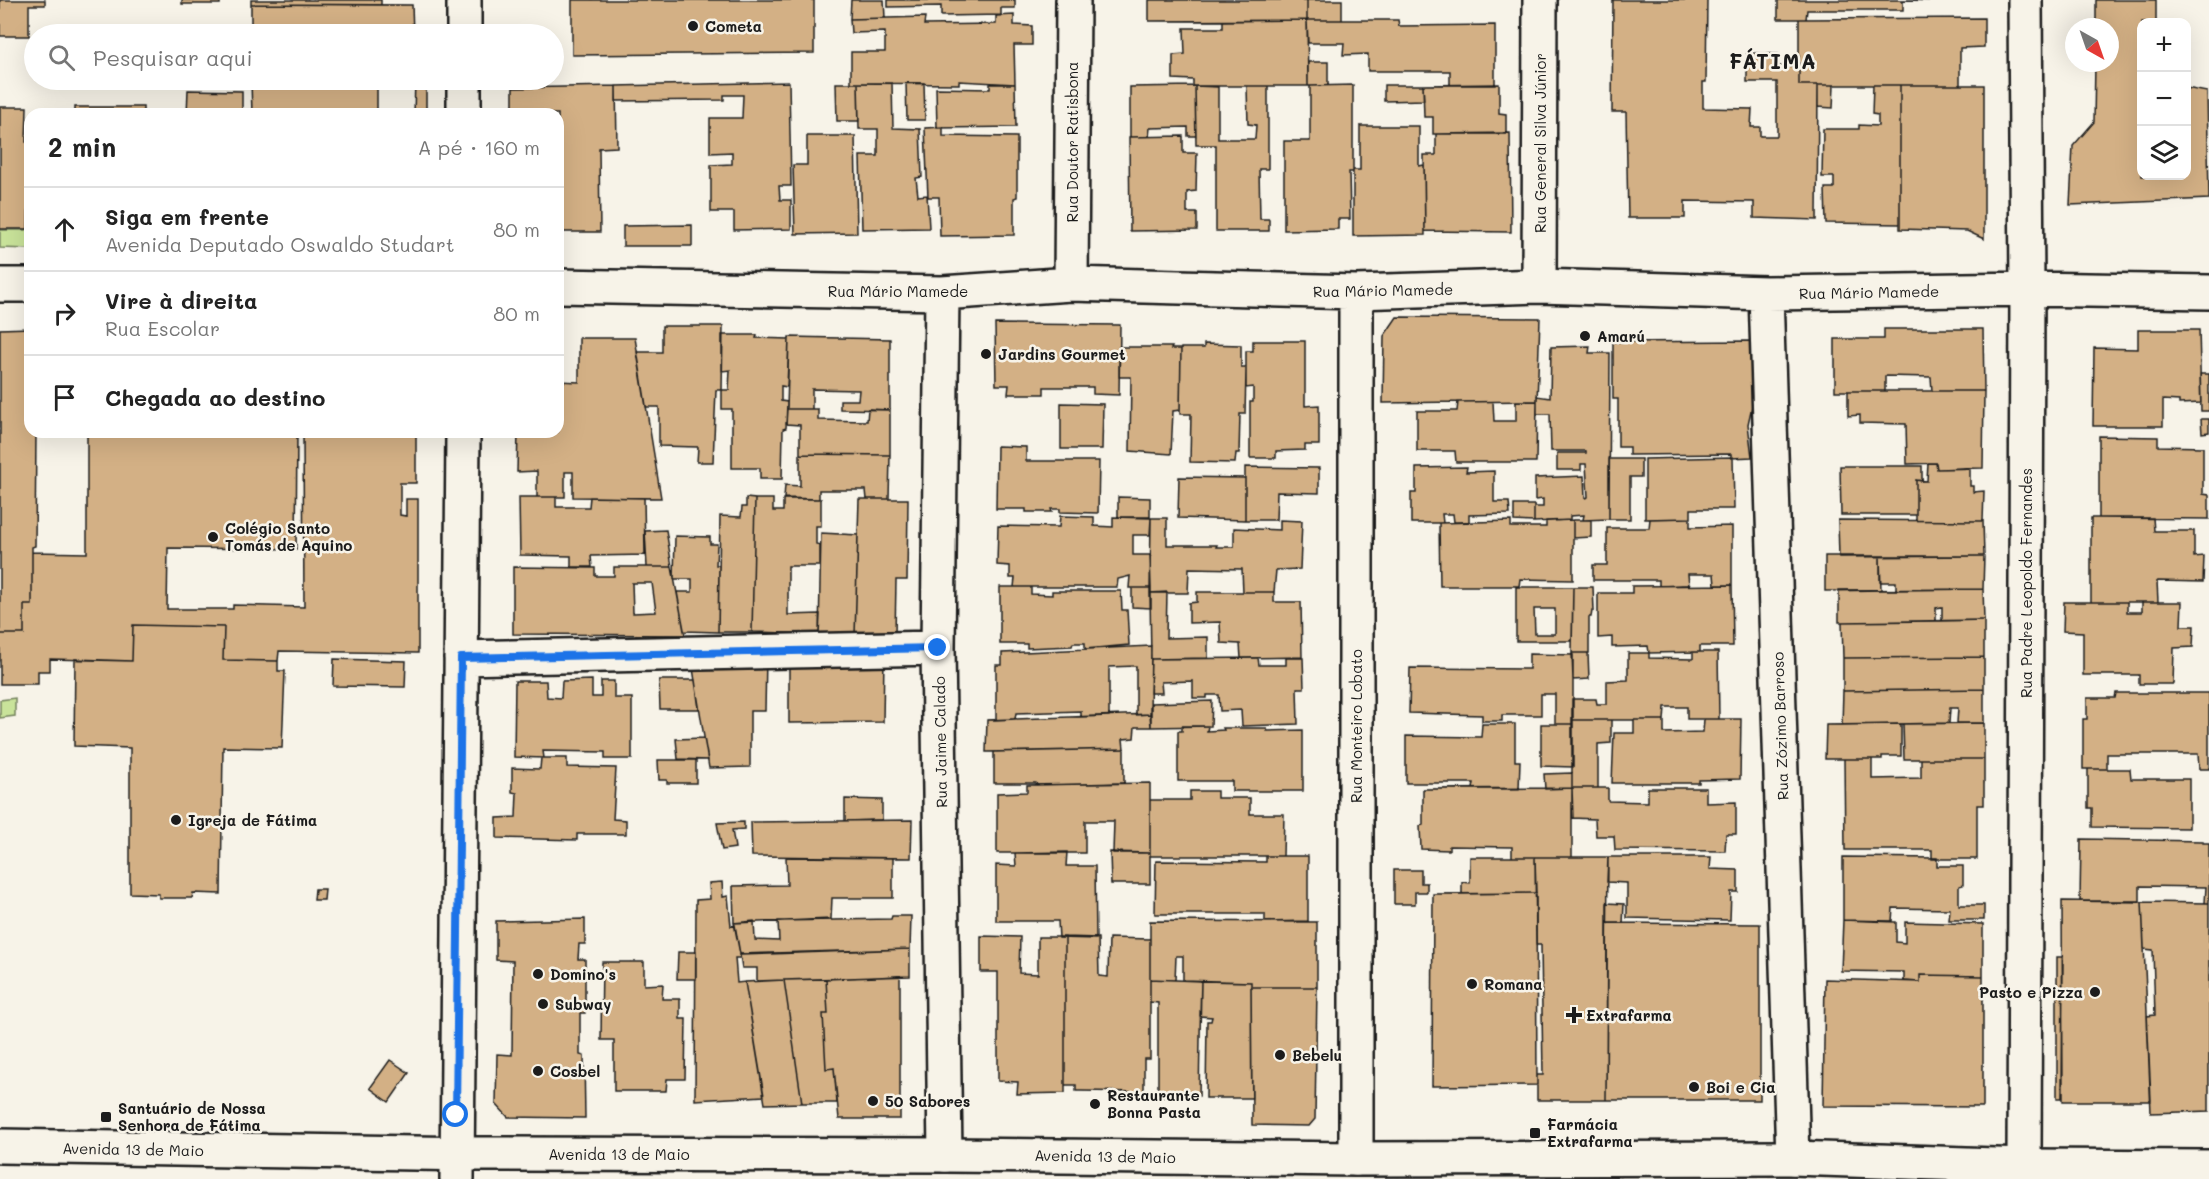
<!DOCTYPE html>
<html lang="pt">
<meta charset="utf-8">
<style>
body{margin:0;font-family:Mali,sans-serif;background:#f2f2f2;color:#222}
.controls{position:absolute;right:18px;top:18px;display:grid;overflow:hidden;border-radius:12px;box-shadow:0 6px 24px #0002}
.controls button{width:54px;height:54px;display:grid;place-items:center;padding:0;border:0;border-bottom:2px solid #e0e0e0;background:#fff;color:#222;font:30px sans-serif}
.compass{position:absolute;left:2065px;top:18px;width:54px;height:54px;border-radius:50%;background:#fff;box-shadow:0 6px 24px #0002;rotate:140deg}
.stop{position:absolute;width:18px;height:18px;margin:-14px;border:4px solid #1a73e8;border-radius:50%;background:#fff}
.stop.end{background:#1a73e8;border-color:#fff;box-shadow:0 2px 6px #0008}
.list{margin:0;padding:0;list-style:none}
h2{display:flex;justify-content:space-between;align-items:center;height:78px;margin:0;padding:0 24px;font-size:26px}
h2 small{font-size:20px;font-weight:400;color:#767676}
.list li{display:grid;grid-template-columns:39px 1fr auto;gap:18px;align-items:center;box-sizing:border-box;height:84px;padding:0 24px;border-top:2px solid #e0e0e0}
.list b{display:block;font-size:22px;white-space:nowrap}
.list p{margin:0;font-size:20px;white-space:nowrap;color:#767676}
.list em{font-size:20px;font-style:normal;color:#767676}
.icon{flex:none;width:33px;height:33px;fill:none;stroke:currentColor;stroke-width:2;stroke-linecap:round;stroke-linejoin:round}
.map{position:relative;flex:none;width:2209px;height:1179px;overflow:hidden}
.search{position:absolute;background:#fff;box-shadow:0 6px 24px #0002;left:24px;top:24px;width:540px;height:66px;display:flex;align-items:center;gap:15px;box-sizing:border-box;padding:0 21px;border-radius:33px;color:#767676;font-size:22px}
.panel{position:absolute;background:#fff;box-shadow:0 6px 24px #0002;left:24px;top:108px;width:540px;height:330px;border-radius:18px}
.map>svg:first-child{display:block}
</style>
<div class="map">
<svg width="2209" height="1179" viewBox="0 0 2209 1179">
<rect width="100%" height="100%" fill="#f7f3e8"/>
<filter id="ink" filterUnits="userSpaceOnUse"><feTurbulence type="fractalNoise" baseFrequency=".0167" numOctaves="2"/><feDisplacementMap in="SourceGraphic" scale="12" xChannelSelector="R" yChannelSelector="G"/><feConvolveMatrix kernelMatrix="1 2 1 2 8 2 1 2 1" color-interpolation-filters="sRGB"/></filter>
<g filter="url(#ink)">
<path fill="#c9e39a" stroke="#72805b" stroke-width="1.5" d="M26,185H30V249L0,248V230H26Z
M15,698V716L0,718V700Z"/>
<path fill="#d3b085" stroke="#1c1c1c" stroke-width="1.5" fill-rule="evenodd" d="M0,0H45V5H29V36H0Z
M182,0H220V4H182Z
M251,0H381V5L251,4Z
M572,0H814V53L572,55Z
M851,0H884L885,18L850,19Z
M888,0H1015V8H1001V15L941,16V6L888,7Z
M1149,0H1307V20L1149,21Z
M1307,0H1342V20H1307Z
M1613,0H1707L1706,82H1703V108L1752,109L1751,127H1760V136H1777V82H1747V53L1778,54V66L1799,67V85H1818L1817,220L1754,218V202L1685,201V218H1628L1626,112H1612Z
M1778,0H1947V1L1903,0V10H1807L1806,19H1778Z
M2096,0H2156V22H2142V176H2186V88L2207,92L2209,199L2070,205L2073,146L2094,122L2095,63H2110V27H2096Z
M251,4L412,5L413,34H251Z
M1014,15V25L1032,26V45H1014L1015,84L959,81V84L851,83V52H885V32L851,33L850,19L925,17L924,25L996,24V16Z
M1984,18V47L1960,48V85H1799V19Z
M1307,20L1308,86H1193V80L1173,79V55L1185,54L1184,28H1223V21Z
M1307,20H1398L1399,26L1495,25V85H1450V71H1368V54L1343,55L1344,43H1308Z
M1308,62H1328V86H1308Z
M251,80H377V114H252Z
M415,81H426V114H414Z
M789,82L791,186H779L780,200H791V229L734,230V212H711V165L732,164V152L710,153V118H742L743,95H724V100L616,101V86Z
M836,83H858L859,121H837Z
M858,83H892L893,128L920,129L922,177L916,178L918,196L927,195L929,228L862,229L860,156H878V129H859Z
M906,83H924L925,120H907Z
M990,84H1015L1016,127L937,128L936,88L990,89Z
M1499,84V113L1506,114V134H1433V117H1424L1423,85Z
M1353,85V172H1349L1350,219H1338V229L1284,230V141H1310V86Z
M1384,85H1423L1424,100L1384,101Z
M1818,85H1834L1833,108L1818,107Z
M1873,85H1900V224L1826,223L1825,188H1834V177H1822L1823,129H1859V125L1878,126V115L1872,114Z
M1900,85H1984V239L1967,231L1900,229Z
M616,86L617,147L599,148L600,232H558V114H513V88Z
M1195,86L1196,136H1188V127L1150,128L1149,137H1130V87Z
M1195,86L1218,87V139H1255L1256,125L1248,124L1247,86H1268V169H1259L1260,219H1269V231H1216V145H1196Z
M188,90L242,91V114H187Z
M0,107H27L26,142H30L28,229H0Z
M75,107H143V114H75Z
M1360,126H1419V166L1424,165L1425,235L1353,236V170H1360Z
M943,127V136L1017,137V197L1014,198V235L940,236L939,197H928L925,128Z
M1510,133L1511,232L1425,231L1424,155H1436V134Z
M807,136H855L857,233L795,234L793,165H807Z
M1183,136V153H1197L1196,191L1187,192V213H1197V230L1130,231L1129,137Z
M692,225V246H623V226Z
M1397,317L1540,318L1537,401L1383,403L1384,336Z
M995,324L1120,325L1119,395L1093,394V387H1044V394H1008L1009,385H996Z
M662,326H723L722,390H716L713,462H697L698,447L659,446V407H646L637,352H662Z
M30,328V432H36L35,546L32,547V605H24V634H0V329Z
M1884,329H1983L1984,391H1932L1931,377L1885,376V391H1835V339H1884Z
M2138,330H2199L2201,403L2179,404V401L2163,400V426H2093L2094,348L2138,349Z
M722,335H757L756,338L789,339L787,387L781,386V401L787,402L786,428L783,429L782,479H760V468H732V409H722V390H729L730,370L722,371Z
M789,337L890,339V410L840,409V400H858L859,390L812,389V409H787Z
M579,338H635L661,498L573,497V472H565V497H537V471L517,472L518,432H558V381L579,382Z
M1253,341H1305V406L1319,405V445H1305V450L1276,451V458H1250V402H1253V387L1246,388V351H1253Z
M1753,341L1752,406L1748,424L1752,457L1731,458V454L1629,455V447H1618V399H1613V342Z
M1204,344L1241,345V367H1246V371L1245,414H1240L1239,453H1236L1235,463L1190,462L1191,414H1180L1181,348H1204Z
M1590,346L1589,353H1610L1609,519L1583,520L1584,515L1570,516V520L1534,522V507H1543V499L1535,500V478L1584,476L1585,498L1588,497L1586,464H1581V470H1557V453H1586V451H1551L1550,414H1537V396L1550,398L1551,347Z
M1119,347H1172L1171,349H1181L1180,410L1173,411L1171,454L1130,451L1131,377H1119Z
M2200,374H2209V411H2201Z
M1848,391H1984L1983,468L1937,469L1936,463L1907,464L1906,424L1860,423V415L1848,416Z
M1516,401H1537L1536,462H1456L1455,451H1417V411H1457L1458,402H1493L1494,421H1516Z
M1061,403L1103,404L1102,449H1061Z
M787,409H818V420L867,421L868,409L890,410V455L800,454V425L786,424Z
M2201,419H2209V432L2202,433Z
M87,432H297L296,549L168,548L167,609H233V605L304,607L303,432H416V483H400V515L406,516V499H418V653L279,651L278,661L223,660L224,627L133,625L132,661L50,659V671H38V684H0V634H24V605H32V552L87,553Z
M2099,436L2158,437V446L2203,447V494L2209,495V519L2099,518Z
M997,446L1026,447V461H1099L1098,513L1060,512V509H1051L1052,512H1026V509H996Z
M800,454L890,455L889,499H867L866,490H819V499L784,498L785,485L800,486Z
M1733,457L1734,509H1691V518L1645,519V459Z
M1609,459H1641V477H1630V519H1609Z
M1928,463H1936L1937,469L1970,468V486H1973V492L1984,491L1983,521H1916V480L1927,481Z
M1840,466H1922V481L1916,480V515H1841Z
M1245,467L1319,468V493L1277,492L1276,520H1245Z
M1467,467L1466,472L1494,471V502H1509L1510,514L1469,515V522H1454L1453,514H1442L1443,523H1411V493H1416V468Z
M1179,477L1245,478V520L1178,518Z
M519,497H556V507H589L590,497L644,498L645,555L591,556L592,567H571V556L520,555Z
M1118,497L1150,498V517H1118Z
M746,498L755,499L752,632H718L720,516L741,517L742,507H746Z
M755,499H773V511H783V499H821V526H816V544L820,545V566H788V615L820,614L819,634L752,632Z
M859,499H908L907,580H896L895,635H855Z
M1514,505H1534V522L1514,521Z
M1060,516L1094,517V526L1113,527V517L1151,518L1150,535H1133V555H1150L1151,588H1129L1130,576L1118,579L1117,587H1014L1015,578H1010V566L997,565L998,526L1059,527Z
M1151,518H1167V545H1217L1216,547H1234V528L1280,530V520L1302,521L1300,569L1276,570L1274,592H1243L1242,569L1189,568L1188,593H1150Z
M1690,518V527L1732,526V585H1715L1714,574H1688L1689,585L1659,586V580H1593V565H1607V528H1649L1650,519Z
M2091,518H2153L2154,531H2194V557L2204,556L2203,582L2157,581L2158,602H2091Z
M1573,520V580L1520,579L1519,586H1440L1439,523L1511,521V527H1546V521Z
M1573,520H1591V537L1573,538Z
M1838,520L1983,521L1984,556L1839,557Z
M666,530L672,567H647L645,531Z
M821,533L858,535L855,635L819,634Z
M675,536L710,537V544H717L716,565H719L718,632L684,631L677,592H692V579H674Z
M1825,556H1880L1881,590L1825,591Z
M1880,556H1984L1983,589L1896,590V582H1880Z
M513,567L595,568V576H614V567H672L685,635L513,634ZM632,583H652L656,612L633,613Z
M1732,585L1733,646H1700V652L1649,653L1648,646L1612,647V637L1598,638V593H1632V586Z
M1000,587H1031V594L1052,595V591H1121L1122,610H1127L1129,645L1085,649V643H1073L1072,646L1027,648V644H1000Z
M1516,587H1573L1572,641H1516ZM1534,609H1555V634H1535Z
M1573,587H1593L1594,611H1592L1591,617H1589V653H1572Z
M1132,588H1151V608L1132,607Z
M1983,589L1984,620L1942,621V607L1936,608V621L1839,622V590Z
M1167,592L1166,638L1208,637V658L1151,659L1150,593Z
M1197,592H1274V602H1301L1302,657L1241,658L1240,644L1221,643L1220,622L1189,623V603L1197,602Z
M2064,602H2127V612H2142V602H2182L2181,626H2194L2193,647L2174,648L2173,684H2139V675H2083V632L2063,631Z
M1984,620V657L1843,658L1842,622Z
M133,625L224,627L223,660L278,661V671H285L282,748L223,747L221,894L193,893L192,898H159V894L130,893V748L74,746L75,659L132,661Z
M1151,646L1150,714L1136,715V666L1109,667V716L1081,717V711L1016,713L1015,719L996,720V665H1002V653Z
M1693,652H1718L1719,719H1687V707H1665L1664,720H1572V699H1596L1597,704H1607V681L1628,680V653H1649V658L1693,659Z
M1572,653H1588L1589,679L1573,680Z
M1529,654L1573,655V724H1555V694H1541V715H1502V721H1482V715L1409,713L1410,668L1529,669Z
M884,655L883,722L789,723V656Z
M691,656H766L765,711H750V767L709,768Z
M1984,657V689L1843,691V658Z
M1258,658L1259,665H1286V658H1303L1304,688H1297L1298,724L1242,726L1241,710L1220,711L1219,695H1207V698H1193V681L1161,682L1162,693H1150L1151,659Z
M334,659L406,661L405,687L333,686Z
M592,680V697H601V681H614V698H632V759H605V752L543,751L544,758L514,757L515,681H546L547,697L561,698L562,681Z
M659,680H695L699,709H660Z
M1984,689V723H1957L1958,708H1950L1949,723L1842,725L1843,691Z
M2116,693H2209V769H2199L2198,754H2107V769H2083V719H2087V698H2115Z
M1212,701L1211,726L1151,727V703Z
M1150,714L1151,727H1135L1134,738L1123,739L1124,749L986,752L987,720Z
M1704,719H1741L1740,779L1699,780V783H1612L1614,733H1634V720H1664V733L1703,732Z
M1572,720H1611V743L1598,744V788H1572Z
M1984,723V759H1904L1903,724Z
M1482,724H1515V761H1520L1519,789H1473L1474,783H1406V736L1481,737Z
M1541,724H1573V767L1541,766Z
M1901,724V756H1882V759H1825L1826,725Z
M1182,726H1208L1207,731L1224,730L1223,728H1267V731L1303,730V791H1232V781H1178V731H1182Z
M704,738L708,760L678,759L676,739Z
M1124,749V783L1037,785L1036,783H994V752Z
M541,758H567V767L616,768L613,819L626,820V834H577V840L497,838V818L516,817L517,793L512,792V768L540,769Z
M1844,759H1872V779L1921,778V759H1984V805H1977V859H1932V850H1845Z
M658,760H696V783H667V780H659Z
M2088,769H2130L2131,779H2189V828L2092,827V808H2088Z
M1572,773V788L1545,789L1544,774Z
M1150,783V853H1113L1114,821H1085V853H997V793L1027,792V785Z
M1572,788H1608V801L1648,802V788H1706V803L1736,802V834H1726L1725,851L1615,850L1614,836H1596L1595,819L1573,818Z
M1572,788V857H1512V847L1449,846V850L1421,849L1420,826L1423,825V789Z
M1190,791H1217V798H1250V814H1284L1283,856H1150V800H1190Z
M845,799L882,800V820L845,821Z
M912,820L911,858L752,856L751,822Z
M744,822V829L732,830L735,848L722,850L717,823Z
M2081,839L2203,841V843H2209V903H2205L2206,887L2140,886V901H2080Z
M1067,852L1066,866H1095L1096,939L1059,938L1058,921H996V865L1016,866L1015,853Z
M1110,852L1150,853V884H1111Z
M1266,856H1308V921L1265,922V914H1155L1156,861L1266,862Z
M786,857L893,858V898H832L831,919L734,923L733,886L787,885Z
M1470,857H1535L1536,893L1462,894V882L1470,883Z
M1535,857H1608L1606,1100H1537V1075H1543L1541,945H1536Z
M1608,857H1711L1710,869L1738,870V892H1731L1730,920L1627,918V883L1607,882Z
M1843,857L1937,858V866H1963V885L1959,886V905H1984V920H1949L1950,909L1893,908L1892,921L1843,920Z
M1394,870H1421V883H1427V892H1415V904H1394Z
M722,882L723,897L728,896L731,926L735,925L740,954V958H735L737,983L745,982L764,1096L695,1100L696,900L710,899L709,883Z
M315,889H325L324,900H314Z
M1536,893L1537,1085L1432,1086L1433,894Z
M2062,901L2142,902L2151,1101H2063Z
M2142,902L2209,903V1111L2151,1113L2147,1016L2155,1015L2153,950L2144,949Z
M1607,903L1624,904L1623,923H1607Z
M892,916H911L910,949L740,954L734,923L754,921L755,940L779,941L778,921L891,919Z
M585,919V944H579L578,959H585V1013H580V1055L584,1056L585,1118L508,1117L496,1104L497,1054L512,1055L513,961L496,960V921Z
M1843,920L1896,922V942L1905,943V922L1983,924V976L1920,975V982L1904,981V972L1841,971Z
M1150,921L1317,922V987H1251V982L1183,980V956H1176L1175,980L1150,979Z
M1607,923L1760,924V1100H1606Z
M981,936L1020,937L1019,973L1038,974V937H1065V1093L1017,1094L1018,1082L998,1081V972H981Z
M1065,937L1098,938L1099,976L1108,977L1109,938L1150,939V1059H1144V1092L1081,1091H1076V1085H1065Z
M910,949V976L784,980L757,981V968H742L740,955Z
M678,952H696V979H677Z
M2057,957H2063L2062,1098H2057Z
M602,962H644V985L663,984L662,999H680V1019H686L685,1079H667L666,1091H614V1040H601Z
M1920,975L1983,976V1107L1823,1106L1825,979L1920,982Z
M900,976V1119H839L834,1068L826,1069L823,1014H828L826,979Z
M826,979L828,1014H823L826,1069L834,1068L837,1103H802L784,980Z
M1150,979L1201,981L1199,1096H1158V1003L1150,1002Z
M784,980L802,1103L765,1104L745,982Z
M1201,981L1251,982L1252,1098H1206L1207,1021H1211L1212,1017L1200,1016Z
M1251,987H1317L1315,1119L1309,1126L1252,1125Z
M390,1060L409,1073L389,1102L370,1088Z"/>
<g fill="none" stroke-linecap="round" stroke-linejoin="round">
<defs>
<path id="street" d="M464,0V34
M464,80V114
M1071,284L1073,0
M0,285H30
M558,286L942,293L1071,284L1356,292L1539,286L1766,293L2027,289L2209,292
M1539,286L1540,0
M942,293L938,648L945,1155
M1766,293L1793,1158
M461,658L938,648
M1356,1159V292
M2024,1166L2027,289L2025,0
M457,1179L463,432"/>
<path id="primary" d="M0,1146L476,1154L945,1155L1356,1159L1793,1158L2024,1166L2209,1167"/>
</defs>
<use href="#street" stroke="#1c1c1c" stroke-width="38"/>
<use href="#primary" stroke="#1c1c1c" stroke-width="38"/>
<use href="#street" stroke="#f7f3e8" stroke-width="33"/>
<use href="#primary" stroke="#f7f3e8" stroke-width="33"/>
</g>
</g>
<g fill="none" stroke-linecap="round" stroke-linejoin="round" filter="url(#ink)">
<path stroke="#1a73e8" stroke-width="8" d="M456,1115L461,658L938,648"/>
</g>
<g fill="#1c1c1c" stroke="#f7f3e8" stroke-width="2">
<circle cx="693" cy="26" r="6"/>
<circle cx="1585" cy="336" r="6"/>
<circle cx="986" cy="354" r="6"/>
<circle cx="213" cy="537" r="6"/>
<circle cx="176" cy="820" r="6"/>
<circle cx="538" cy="974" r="6"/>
<circle cx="1472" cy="984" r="6"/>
<circle cx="2095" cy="992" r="6"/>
<circle cx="543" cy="1004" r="6"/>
<path d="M1571 1006h6v6h6v6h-6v6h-6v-6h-6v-6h6z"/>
<circle cx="1280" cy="1055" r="6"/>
<circle cx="538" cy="1071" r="6"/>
<circle cx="1694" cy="1087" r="6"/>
<circle cx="873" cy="1101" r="6"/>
<circle cx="1095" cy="1104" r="6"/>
<rect x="100" y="1111" width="12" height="12" rx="3"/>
<rect x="1529" y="1127" width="12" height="12" rx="3"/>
</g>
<g text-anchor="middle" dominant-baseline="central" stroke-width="5" stroke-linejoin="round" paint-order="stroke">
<g font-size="15" font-weight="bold" fill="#1c1c1c" stroke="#f7f3e8" text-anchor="start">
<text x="705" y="26">Cometa</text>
<text x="1597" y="336">Amarú</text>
<text x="998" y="354">Jardins Gourmet</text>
<text x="225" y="528">Colégio Santo<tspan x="225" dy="17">Tomás de Aquino</tspan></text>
<text x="188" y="820">Igreja de Fátima</text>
<text x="550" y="974">Domino's</text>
<text x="1484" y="984">Romana</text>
<text x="2083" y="992" text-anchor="end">Pasto e Pizza</text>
<text x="555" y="1004">Subway</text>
<text x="1586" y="1015">Extrafarma</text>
<text x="1292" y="1055">Bebelu</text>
<text x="550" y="1071">Cosbel</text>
<text x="1706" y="1087">Boi e Cia</text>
<text x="1107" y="1095">Restaurante<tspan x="1107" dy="17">Bonna Pasta</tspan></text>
<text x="885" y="1101">50 Sabores</text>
<text x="118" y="1108">Santuário de Nossa<tspan x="118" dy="17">Senhora de Fátima</tspan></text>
<text x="1547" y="1124">Farmácia<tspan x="1547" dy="17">Extrafarma</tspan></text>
</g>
<g font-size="15" fill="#1c1c1c" stroke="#f7f3e8">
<text transform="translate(1072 142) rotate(-90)">Rua Doutor Ratisbona</text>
<text transform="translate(1540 143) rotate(-90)">Rua General Silva Júnior</text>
<text transform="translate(1383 290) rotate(-1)">Rua Mário Mamede</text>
<text x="898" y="291">Rua Mário Mamede</text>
<text transform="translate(1869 292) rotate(-1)">Rua Mário Mamede</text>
<text transform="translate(2026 583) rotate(-90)">Rua Padre Leopoldo Fernandes</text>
<text transform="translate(1356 726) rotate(-90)">Rua Monteiro Lobato</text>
<text transform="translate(1780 726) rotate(-92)">Rua Zózimo Barroso</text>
<text transform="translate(940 742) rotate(-91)">Rua Jaime Calado</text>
<text transform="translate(133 1149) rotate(1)">Avenida 13 de Maio</text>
<text x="619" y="1154">Avenida 13 de Maio</text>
<text transform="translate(1105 1156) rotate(1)">Avenida 13 de Maio</text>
</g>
<g font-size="21" font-weight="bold" letter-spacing="1.5" fill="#1c1c1c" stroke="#f7f3e8">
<text x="1773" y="60">FÁTIMA</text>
</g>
</g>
</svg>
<div class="controls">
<button>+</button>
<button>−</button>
<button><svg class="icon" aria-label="layers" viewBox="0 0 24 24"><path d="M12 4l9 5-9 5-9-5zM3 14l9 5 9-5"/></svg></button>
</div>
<svg class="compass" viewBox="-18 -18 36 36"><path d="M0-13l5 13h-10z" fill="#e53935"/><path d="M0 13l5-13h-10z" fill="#767676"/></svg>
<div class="stop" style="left:456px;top:1115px"></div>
<div class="stop end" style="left:938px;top:648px"></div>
<div class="search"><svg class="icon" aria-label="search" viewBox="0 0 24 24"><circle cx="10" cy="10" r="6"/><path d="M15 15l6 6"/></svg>Pesquisar aqui</div>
<section class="panel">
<h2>2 min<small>A pé · 160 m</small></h2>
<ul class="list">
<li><svg class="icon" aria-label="ahead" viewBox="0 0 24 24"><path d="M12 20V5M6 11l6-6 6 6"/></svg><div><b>Siga em frente</b><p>Avenida Deputado Oswaldo Studart</p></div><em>80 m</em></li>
<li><svg class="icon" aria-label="right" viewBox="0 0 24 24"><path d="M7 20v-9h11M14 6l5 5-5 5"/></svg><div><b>Vire à direita</b><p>Rua Escolar</p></div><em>80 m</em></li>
<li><svg class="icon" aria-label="arrive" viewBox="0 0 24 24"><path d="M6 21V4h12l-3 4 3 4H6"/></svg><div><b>Chegada ao destino</b></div></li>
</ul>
</section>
</div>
